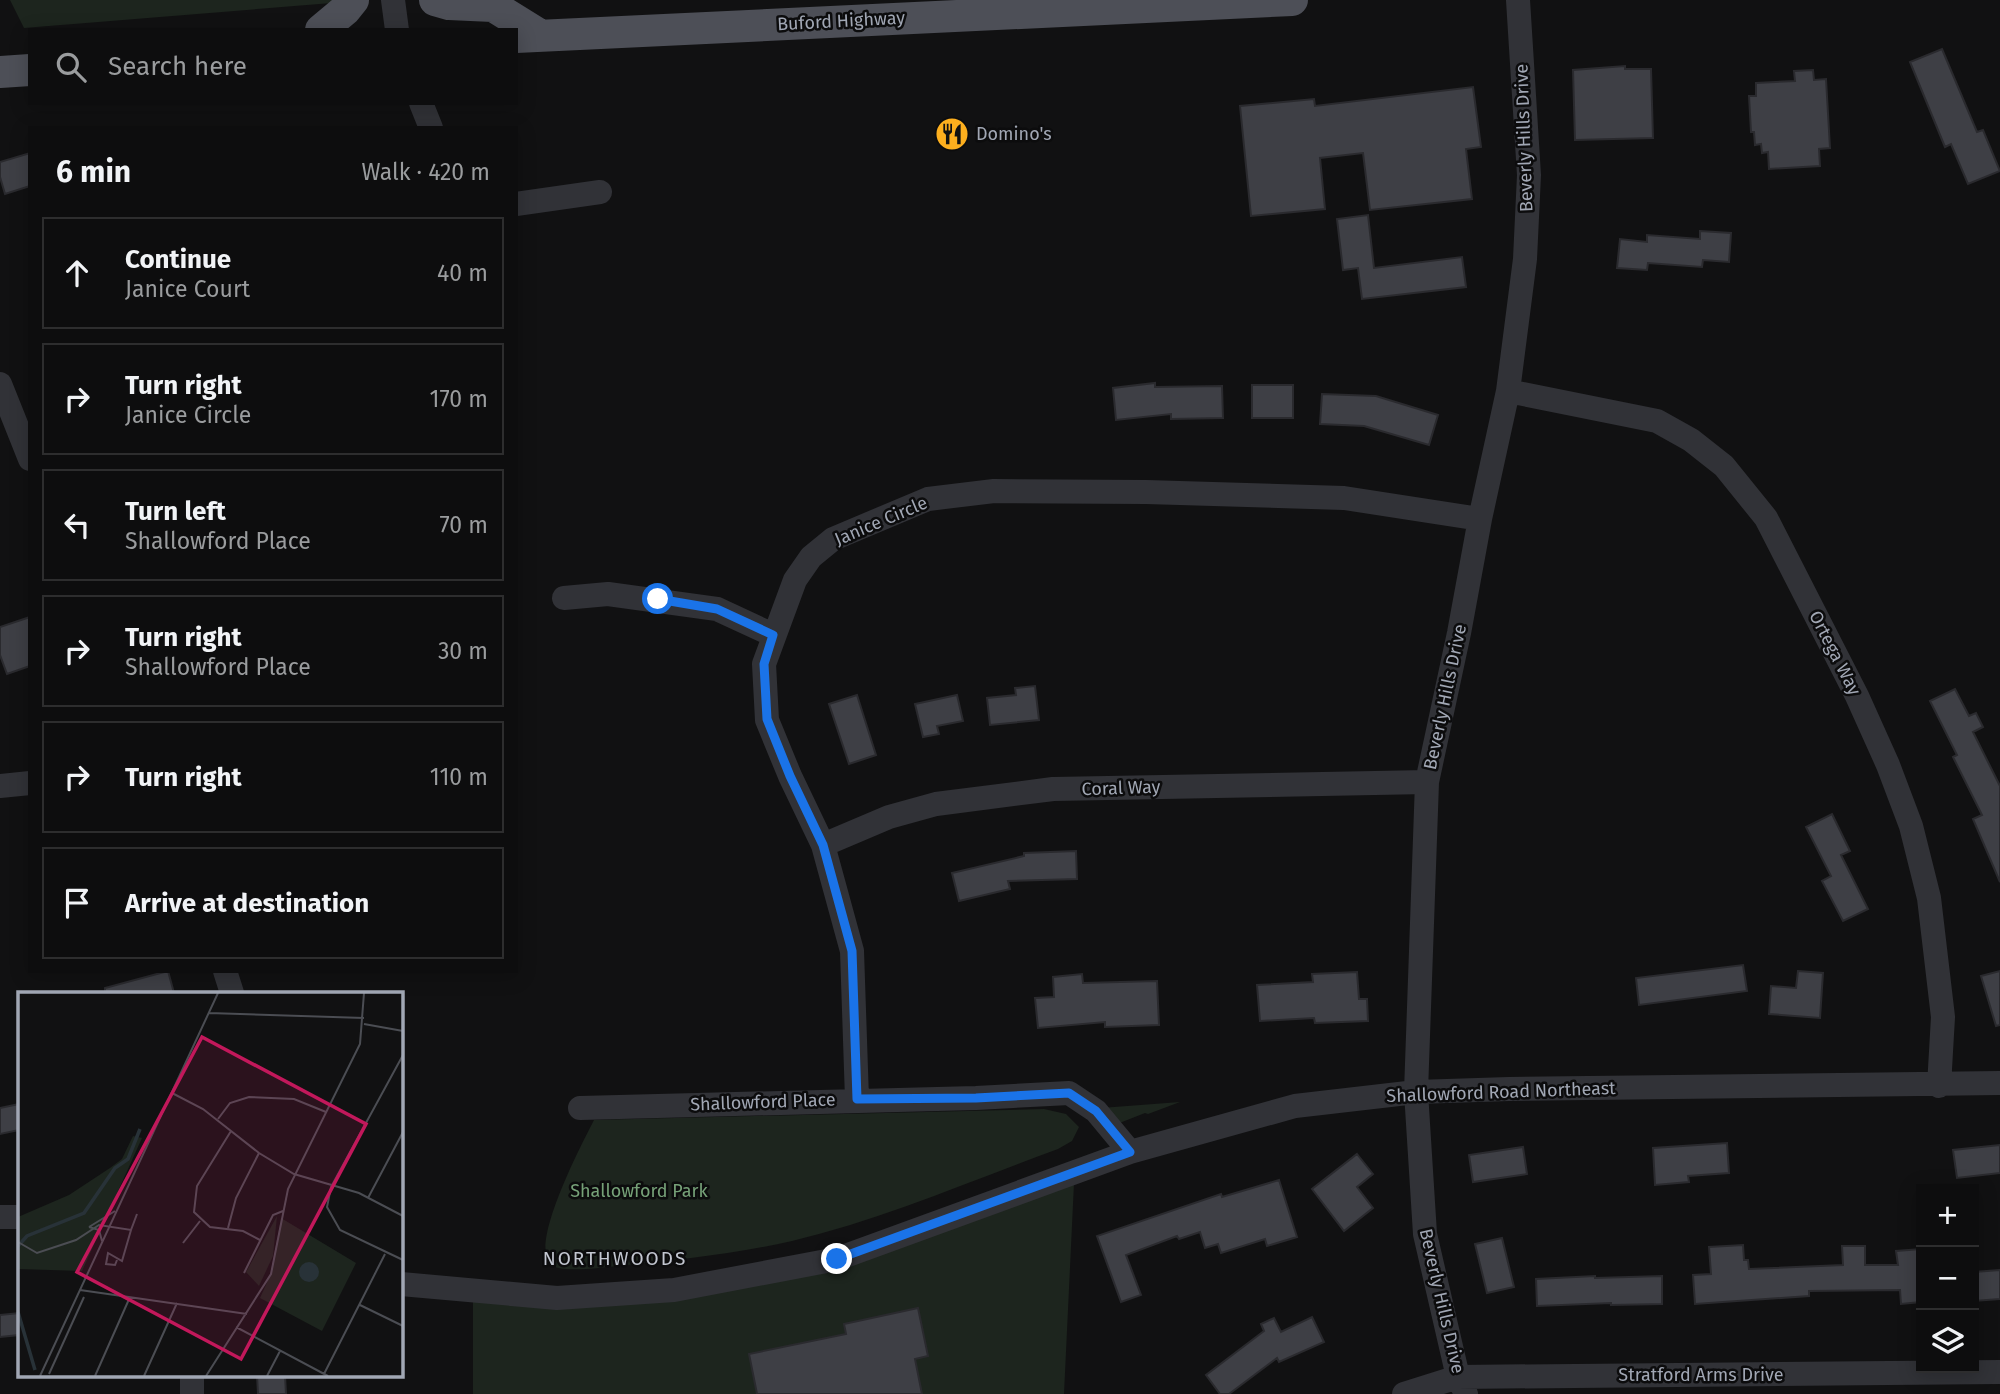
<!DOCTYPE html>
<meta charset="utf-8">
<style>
body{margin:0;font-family:"Fira Sans",sans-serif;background:#1b1b1c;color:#f1f3f6}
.controls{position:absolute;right:21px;bottom:21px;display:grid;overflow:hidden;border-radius:0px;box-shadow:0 4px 18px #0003}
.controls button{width:63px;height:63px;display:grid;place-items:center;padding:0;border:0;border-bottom:2px solid #2d2d2e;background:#0d0d0e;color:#f1f3f6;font:35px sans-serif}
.stop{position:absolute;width:21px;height:21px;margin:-16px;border:5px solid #1a73e8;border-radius:50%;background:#fff}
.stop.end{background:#1a73e8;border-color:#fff;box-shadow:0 2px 7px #0008}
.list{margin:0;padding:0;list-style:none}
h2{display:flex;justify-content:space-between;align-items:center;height:91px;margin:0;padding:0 28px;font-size:30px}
h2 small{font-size:23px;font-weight:400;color:#9a9c9e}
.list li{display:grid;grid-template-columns:46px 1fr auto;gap:21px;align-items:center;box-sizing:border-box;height:112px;margin:0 14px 14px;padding:0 14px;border:2px solid #2d2d2e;border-radius:0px}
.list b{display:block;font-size:26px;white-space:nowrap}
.list p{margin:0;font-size:23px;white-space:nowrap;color:#9a9c9e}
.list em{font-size:23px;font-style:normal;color:#9a9c9e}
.icon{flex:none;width:38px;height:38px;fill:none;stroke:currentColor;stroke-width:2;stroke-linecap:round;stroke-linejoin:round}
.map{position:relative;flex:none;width:2000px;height:1394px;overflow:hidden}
.search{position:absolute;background:#0d0d0e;box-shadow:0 4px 18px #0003;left:28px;top:28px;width:490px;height:77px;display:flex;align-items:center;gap:18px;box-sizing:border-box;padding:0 24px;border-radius:0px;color:#9a9c9e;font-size:26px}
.panel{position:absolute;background:#0d0d0e;box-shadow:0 4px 18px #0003;left:28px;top:126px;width:490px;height:847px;border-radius:0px}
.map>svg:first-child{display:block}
</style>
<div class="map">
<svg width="2000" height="1394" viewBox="0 0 2000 1394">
<rect width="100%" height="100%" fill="#111112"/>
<path fill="#1d251e" d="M10,0H369L24,28Z
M1180,1102L1148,1114L1145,1113L1117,1124L1101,1108Z
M1044,1109L1066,1114L1079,1127L1072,1141L1058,1149C970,1181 883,1219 792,1241C734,1254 676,1260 618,1266C604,1267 560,1274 550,1264C530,1242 582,1144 594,1120Z
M1075,1162L1064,1394H473V1297L652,1287L864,1249Z"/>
<path fill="#3e3f45" stroke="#2a2a2e" stroke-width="2" d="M1942,49L1977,132L1983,130L2000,171L1968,184L1951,144L1945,147L1910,62Z
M1625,66V69H1651L1653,138L1575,140L1573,70Z
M1813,70L1814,80L1826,79L1830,148L1819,149L1820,166L1769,169L1768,152L1762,153L1761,144L1755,145L1754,132H1751L1749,96H1756V83L1795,81L1794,71Z
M1473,87L1481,147L1466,149L1472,199L1370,210L1363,153L1320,158L1325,209L1251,216L1240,106L1314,99L1315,106Z
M30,153V186L5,194L0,177V162Z
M1368,215L1374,268L1462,257L1466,287L1362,299L1358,268L1343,270L1337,219Z
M1700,231L1731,233L1729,262L1703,260L1702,267L1648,263L1647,270L1617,268L1620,239L1647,242V235L1700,239Z
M1155,383V387L1222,386L1223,418L1171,419V414L1116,420L1113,388Z
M1252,385H1293V418H1252Z
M1322,394L1376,396L1438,415L1429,445L1364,426L1320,424Z
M30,617V666L7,674L0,655V627Z
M1035,686L1039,720L990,725L987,698L1016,695L1015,688Z
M1955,689L1969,716L1976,713L1983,727L1973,732L2000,786V882L1973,819L1982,815L1953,757L1957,755L1930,701Z
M857,695L876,755L849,764L829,704Z
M957,695L963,721L937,726L939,734L923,737L915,704Z
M1832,814L1850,851L1841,855L1868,909L1843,921L1822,881L1831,876L1806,827Z
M1076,851L1077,879L1008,881L1010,889L959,901L952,873L1024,856V853Z
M1743,965L1747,991L1639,1005L1636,978Z
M168,971L174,993H105V988Z
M1798,971L1823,973L1820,1018L1769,1014L1771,986L1796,988Z
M2000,971V1025L1996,1026L1981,976Z
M1357,972L1359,999H1367L1368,1021L1315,1023L1314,1018L1260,1021L1257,985L1313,982L1312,974Z
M1082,974L1083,983L1157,981L1159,1025L1105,1027V1022L1038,1028L1035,998L1054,997L1053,977Z
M19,1104V1130L0,1134V1108Z
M1727,1143L1729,1173L1688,1176L1689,1182L1655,1185L1653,1148Z
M2000,1145V1173L1957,1178L1953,1150Z
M1523,1147L1527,1174L1473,1182L1469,1155Z
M1357,1154L1373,1174L1357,1187L1373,1208L1344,1231L1312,1189Z
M1279,1180L1297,1237L1267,1246L1265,1239L1221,1253L1218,1244L1205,1248L1200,1232L1179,1239L1177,1236L1126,1255L1141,1295L1121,1302L1097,1236L1221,1194L1222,1197Z
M1502,1238L1514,1287L1487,1293L1475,1244Z
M1743,1245L1744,1260H1748L1749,1269L1843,1265L1842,1246H1865V1265H1898L1896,1251L1921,1249V1302L1901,1304L1900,1290L1809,1291V1296L1695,1304L1693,1275L1711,1274L1709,1247Z
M2000,1270V1299L1974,1301V1272Z
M1595,1276V1278L1662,1276V1304L1611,1305V1303L1537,1306L1536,1279Z
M918,1308L928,1356L915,1359L922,1394H757L749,1354L846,1334L844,1324Z
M19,1313V1335L0,1337V1315Z
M1312,1317L1324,1342L1279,1362L1277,1358L1229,1394H1220L1206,1375L1264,1331L1261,1324L1274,1318L1281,1332Z
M257,1375H285L286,1394H258Z"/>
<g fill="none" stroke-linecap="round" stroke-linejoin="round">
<path stroke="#313237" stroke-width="24" d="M393,0L397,30
M421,103L431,128
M516,204L600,192
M0,384L30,459
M1508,391L1657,421L1691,440L1724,466L1766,518L1857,696L1888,765L1911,826L1929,898L1943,1017L1939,1086
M564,598L608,594L717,609L773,635
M0,786L30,783
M823,845L889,817L936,804L1053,789L1427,782
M225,971L232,993
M857,1099L852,951L823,845L790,776L767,720L764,664L795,580L811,557L833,539L928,499L994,491L1146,492L1344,498L1480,519
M580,1108L976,1098L1069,1093L1096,1111L1130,1152
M0,1217H19
M401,1284L557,1298L674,1290L837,1259L1130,1152L1295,1106L1416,1092L1509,1089L2000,1083
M192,1394V1375
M1404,1394L1458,1377L2000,1372
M1466,1394L1458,1377L1425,1234L1416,1092L1427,782L1459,633L1480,519L1508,391L1525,259L1529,175L1518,0"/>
<path stroke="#4d4f57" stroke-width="32" d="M435,0L449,4L493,6L540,35
M321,30L345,10L353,0
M516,37L1292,0
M0,72L30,70"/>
</g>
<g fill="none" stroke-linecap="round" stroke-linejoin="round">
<path stroke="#1a73e8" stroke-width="9" d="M658,599L717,609L773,635L764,664L767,719L790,776L823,845L852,951L857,1099L976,1098L1069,1093L1096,1111L1130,1152L837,1259"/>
</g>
<defs>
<symbol id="restaurant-disc" viewBox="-11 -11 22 22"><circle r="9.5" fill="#fdaf1e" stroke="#0c0c0d"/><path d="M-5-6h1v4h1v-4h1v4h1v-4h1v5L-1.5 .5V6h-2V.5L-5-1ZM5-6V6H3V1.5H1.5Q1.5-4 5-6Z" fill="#111"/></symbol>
</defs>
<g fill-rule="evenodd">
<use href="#restaurant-disc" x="933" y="115" width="38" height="38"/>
</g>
<g text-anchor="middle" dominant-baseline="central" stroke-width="5" stroke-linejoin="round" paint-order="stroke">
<g font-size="18" fill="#a1a7b4" stroke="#0c0c0d">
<text transform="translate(841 21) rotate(-3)">Buford Highway</text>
<text transform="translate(1524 138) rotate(-92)">Beverly Hills Drive</text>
<text transform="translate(881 521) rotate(-23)">Janice Circle</text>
<text transform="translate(1835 653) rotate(63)">Ortega Way</text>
<text transform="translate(1445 697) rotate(-78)">Beverly Hills Drive</text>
<text transform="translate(1121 788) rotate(-2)">Coral Way</text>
<text transform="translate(1501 1092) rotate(-2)">Shallowford Road Northeast</text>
<text transform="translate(763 1102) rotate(-2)">Shallowford Place</text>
<text transform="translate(1442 1301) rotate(77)">Beverly Hills Drive</text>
<text x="1701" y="1375">Stratford Arms Drive</text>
</g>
<g font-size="18" fill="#a1a7b4" stroke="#0c0c0d" text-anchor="start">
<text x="976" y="134">Domino's</text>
</g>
<g font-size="18" fill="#76a178" stroke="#0c0c0d">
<text x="639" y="1191">Shallowford Park</text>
</g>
<g font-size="19" letter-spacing="2" fill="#c2c6d0" stroke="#0c0c0d">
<text x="615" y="1258">NORTHWOODS</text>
</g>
</g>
<g transform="translate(18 992)">
<rect width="385" height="385" fill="#111112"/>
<path d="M115,144L124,146L64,279L0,277V225L51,203L92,176L104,167ZM259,224L255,264L241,294L228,280ZM263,226L338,271L304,339L242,306L252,284Z" fill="#1d251e"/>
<path d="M281 280a10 10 0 1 1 20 0a10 10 0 1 1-20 0Z" fill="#283238"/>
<path fill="none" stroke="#283238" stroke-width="3.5" d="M0,254L9,244L66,221L97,176L110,167L122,137M0,320L17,378"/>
<path fill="none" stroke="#4b4d53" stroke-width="2" d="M191,21L346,26M346,32L385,39M385,63L313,195L309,215L322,238L385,268M154,101L185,117L241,161L276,182L341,201L385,224M200,127L212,111L231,105L276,107L308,120M213,139L179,194L176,220L192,235L225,239L242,248M350,206L385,140M71,235L97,219M71,235L81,238L84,249M210,236L218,206L241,161M0,250L19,261L58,248L81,233L113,238L119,222M165,251L182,229M99,268L97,273L88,272L90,261L104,269L113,238M226,281L255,223L265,219M62,298L229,322M342,313L385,334M218,335L310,384M31,382L66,305M306,382L367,262M22,384L200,1M77,384L112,305M126,384L159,311M188,384L253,282L270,197L342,52L346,1M249,384L262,359"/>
<path fill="#c2185b" fill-opacity="0.15" stroke="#c2185b" stroke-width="3.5" d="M184,45L348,132L223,367L59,280Z"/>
<rect width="385" height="385" fill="none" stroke="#a1a7b4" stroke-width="3.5"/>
</g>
</svg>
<div class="controls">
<button>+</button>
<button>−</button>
<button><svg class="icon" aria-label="layers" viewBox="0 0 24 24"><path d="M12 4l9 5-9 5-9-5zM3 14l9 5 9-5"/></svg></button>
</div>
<div class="stop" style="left:658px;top:599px"></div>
<div class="stop end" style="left:837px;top:1259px"></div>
<div class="search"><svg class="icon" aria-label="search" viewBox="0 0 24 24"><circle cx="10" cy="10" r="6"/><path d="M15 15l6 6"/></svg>Search here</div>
<section class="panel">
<h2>6 min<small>Walk · 420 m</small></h2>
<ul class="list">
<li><svg class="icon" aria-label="ahead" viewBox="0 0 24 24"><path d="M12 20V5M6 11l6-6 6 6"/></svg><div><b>Continue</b><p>Janice Court</p></div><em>40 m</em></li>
<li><svg class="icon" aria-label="right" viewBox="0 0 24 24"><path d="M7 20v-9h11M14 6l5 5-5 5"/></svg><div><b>Turn right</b><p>Janice Circle</p></div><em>170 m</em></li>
<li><svg class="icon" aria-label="left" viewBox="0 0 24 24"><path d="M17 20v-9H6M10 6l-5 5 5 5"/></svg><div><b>Turn left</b><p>Shallowford Place</p></div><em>70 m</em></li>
<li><svg class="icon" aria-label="right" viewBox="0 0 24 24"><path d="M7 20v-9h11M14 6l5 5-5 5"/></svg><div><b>Turn right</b><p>Shallowford Place</p></div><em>30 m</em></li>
<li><svg class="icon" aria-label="right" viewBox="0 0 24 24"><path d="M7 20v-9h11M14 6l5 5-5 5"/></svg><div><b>Turn right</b></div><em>110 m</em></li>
<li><svg class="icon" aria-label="arrive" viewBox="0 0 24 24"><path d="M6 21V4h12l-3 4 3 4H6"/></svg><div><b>Arrive at destination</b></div></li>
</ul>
</section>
</div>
